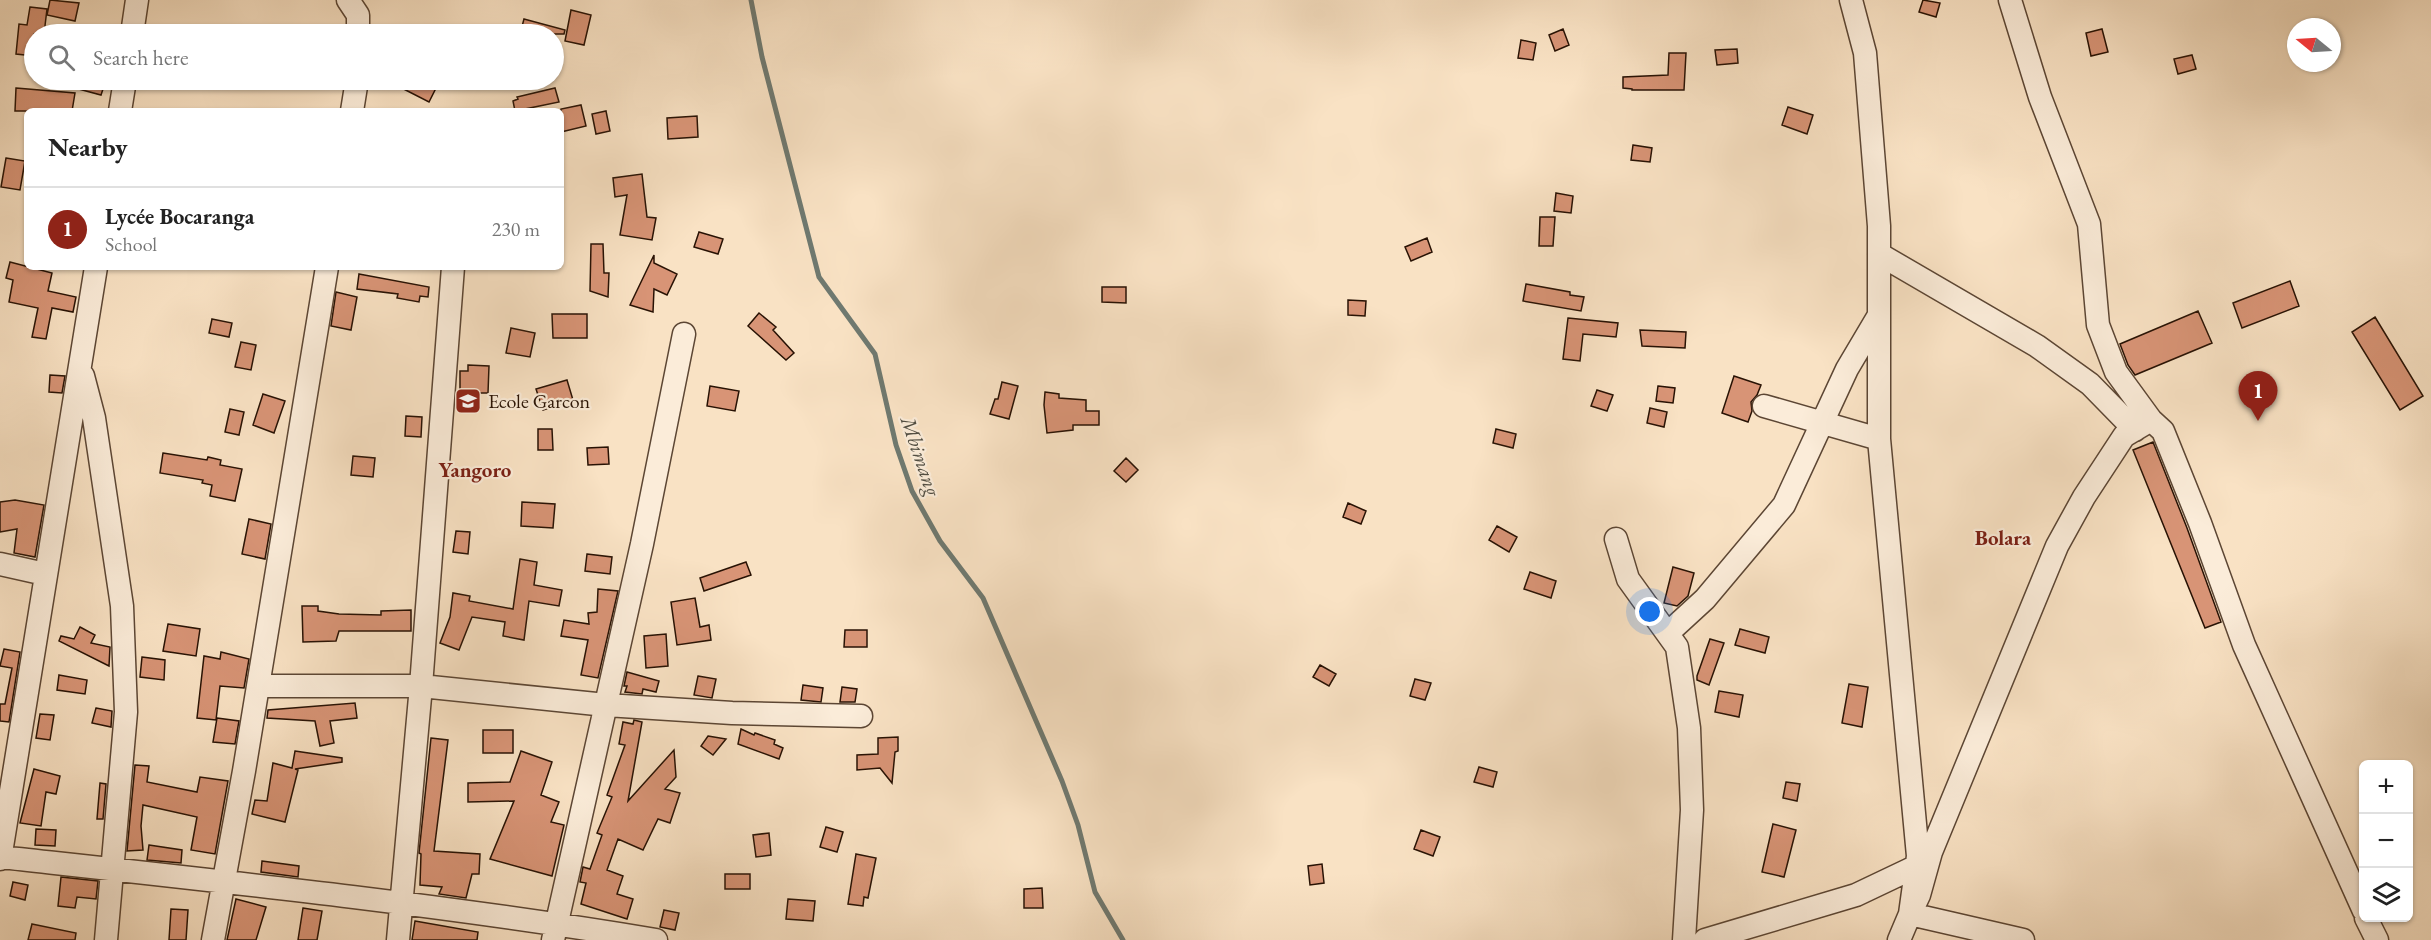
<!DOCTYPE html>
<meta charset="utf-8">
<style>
body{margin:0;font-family:"EB Garamond",serif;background:#f2f2f2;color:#222}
.controls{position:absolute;right:18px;bottom:18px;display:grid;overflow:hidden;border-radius:9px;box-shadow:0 2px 4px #0004}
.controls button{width:54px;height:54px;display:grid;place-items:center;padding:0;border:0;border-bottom:2px solid #e0e0e0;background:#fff;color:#222;font:30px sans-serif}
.compass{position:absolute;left:2287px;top:18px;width:54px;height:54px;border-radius:50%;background:#fff;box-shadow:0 2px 4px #0004;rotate:288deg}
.you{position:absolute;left:1650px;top:612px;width:21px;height:21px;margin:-15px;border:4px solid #fff;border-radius:50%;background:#1a73e8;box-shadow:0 0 0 9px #1a73e833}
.badge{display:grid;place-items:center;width:39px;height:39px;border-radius:50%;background:#8f2418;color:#fff;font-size:20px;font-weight:700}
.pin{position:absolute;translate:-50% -50px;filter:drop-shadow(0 2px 3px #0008)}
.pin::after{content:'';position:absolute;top:32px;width:21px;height:18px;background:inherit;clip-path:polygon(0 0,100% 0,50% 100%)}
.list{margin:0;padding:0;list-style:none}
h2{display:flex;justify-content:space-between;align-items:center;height:78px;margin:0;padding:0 24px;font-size:26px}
h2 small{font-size:20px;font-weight:400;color:#767676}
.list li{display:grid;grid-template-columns:39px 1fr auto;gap:18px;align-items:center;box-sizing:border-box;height:84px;padding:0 24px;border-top:2px solid #e0e0e0}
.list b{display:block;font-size:22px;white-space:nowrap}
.list p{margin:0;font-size:20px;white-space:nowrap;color:#767676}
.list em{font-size:20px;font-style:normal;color:#767676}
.icon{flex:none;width:33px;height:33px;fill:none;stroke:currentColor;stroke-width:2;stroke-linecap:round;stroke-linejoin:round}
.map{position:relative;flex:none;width:2431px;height:940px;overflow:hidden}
.search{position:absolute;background:#fff;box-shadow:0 2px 4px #0004;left:24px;top:24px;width:540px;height:66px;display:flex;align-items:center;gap:15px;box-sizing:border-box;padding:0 21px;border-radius:33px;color:#767676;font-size:22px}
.panel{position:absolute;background:#fff;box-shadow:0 2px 4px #0004;left:24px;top:108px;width:540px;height:162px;border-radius:9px}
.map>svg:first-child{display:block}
</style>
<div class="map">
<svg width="2431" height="940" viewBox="0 0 2431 940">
<rect width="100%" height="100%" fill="#f9e2c4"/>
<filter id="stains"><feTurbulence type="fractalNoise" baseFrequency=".00333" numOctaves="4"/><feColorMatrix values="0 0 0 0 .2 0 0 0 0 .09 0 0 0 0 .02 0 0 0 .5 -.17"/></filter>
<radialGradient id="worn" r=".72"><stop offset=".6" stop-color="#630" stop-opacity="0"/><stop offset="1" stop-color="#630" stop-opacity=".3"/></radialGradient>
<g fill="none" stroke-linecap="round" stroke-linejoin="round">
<path stroke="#6f7970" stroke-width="5" d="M751,0L762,57L819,277L875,354L896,445L912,491L940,541L983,598L1062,781L1078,825L1095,892L1123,940"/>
</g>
<path fill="#d89476" stroke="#281204" stroke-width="1.5" d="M50,0L79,3L75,21L47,15Z
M1923,0L1940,3L1936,17L1919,12Z
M30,7L47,9L44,34H34V56L16,54L19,24L27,25Z
M571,10L591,15L584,45L565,41Z
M524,19L565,30L564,34H520Z
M1563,29L1569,45L1555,51L1549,35Z
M2102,29L2108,52L2091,56L2086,33Z
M1521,40L1536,43L1533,60L1518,58Z
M1737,49L1738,63L1717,65L1715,50Z
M1669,53H1686L1684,90H1632V89L1623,88V77L1668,75Z
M2192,55L2196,69L2178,74L2174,59Z
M61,80H106L101,95L60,84Z
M386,80H419L436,88L429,102Z
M16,88L75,93L72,111H15Z
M555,88L559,102L515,111L513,101L518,99L517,97Z
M581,105L586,126L561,132V109Z
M1788,107L1813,115L1807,134L1782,125Z
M606,111L610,131L596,134L592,114Z
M697,116L698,137L668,139L667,118Z
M1633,145L1652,148L1650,162L1631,160Z
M6,158L25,161L20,190L1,187Z
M642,174L647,217L656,218L652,240L620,235L627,195L615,197L613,178Z
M1556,193L1573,196L1571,213L1554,211Z
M1540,217H1555L1553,246H1539Z
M699,232L723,239L718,254L694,247Z
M1427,238L1432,252L1411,261L1405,247Z
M591,244H603L604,273H609L608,297L590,291Z
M654,255V263L677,274L667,295L654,289L653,312L630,305Z
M10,262L52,273L48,291L76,297L73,312L52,308L46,339L32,337L38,308L9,302L13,280L6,278Z
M359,274L429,287L428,297L420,296L419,302L397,298L398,294L357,289Z
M2290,281L2299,306L2242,328L2233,303Z
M1526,284L1570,292V295L1584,297L1581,311L1523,301Z
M1102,287H1126V303L1102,302Z
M336,292L357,297L351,330L331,326Z
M1348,300L1366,301L1365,316L1348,315Z
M2198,311L2212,343L2135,375L2128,365L2120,344Z
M759,313L776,327L773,330L794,353L786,360L748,326Z
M552,314H587V338H553Z
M2375,317L2423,396L2400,410L2352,332Z
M1568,318L1618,323L1616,337L1583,334L1580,361L1563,359Z
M212,319L232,323L229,337L209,333Z
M511,328L535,333L530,357L506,353Z
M1640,330L1686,332L1685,348L1642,346Z
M241,342L256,345L251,370L235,367Z
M468,365L489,366L488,393H460V371H468Z
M50,375L65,376L62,393L49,392Z
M1734,376L1761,385L1757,395L1751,402L1752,411L1748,422L1722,413Z
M567,380L573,400L543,410L536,389Z
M1002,382L1018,386L1009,419L990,414L995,399H998Z
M710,386L739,391L735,411L707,406Z
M1658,386L1675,388L1673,403L1656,401Z
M1597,390L1613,395L1607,411L1591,406Z
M1045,392L1059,394V398L1086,400V411H1099V425H1073V430L1047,433L1044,405Z
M263,394L285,401L274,433L253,425Z
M1650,408L1667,412L1664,427L1647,423Z
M230,409L244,412L239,435L225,432Z
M406,416L422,417L421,437L405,436Z
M538,429H552L553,450H538Z
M1496,429L1516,434L1513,448L1493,443Z
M2153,442L2187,528L2221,622L2205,628L2133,450Z
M608,447L609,464L588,465L587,448Z
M163,453L207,460L208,457L221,460L220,465L242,469L235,501L210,496L212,485L202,483L203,480L160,473Z
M353,456L375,458L373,477L351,475Z
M1126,458L1138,470L1126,482L1114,471Z
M15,500L44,505L35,557L14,553L17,529L0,532V502Z
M522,502L555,504L553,528L521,526Z
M1348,503L1366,511L1361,524L1343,517Z
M249,519L271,524L265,559L242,554Z
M1497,526L1517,537L1509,552L1489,540Z
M456,531L470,532L468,554L453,552Z
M587,554L612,557L610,574L585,571Z
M520,559L537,562L534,585L562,590L559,606L529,601L524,640L503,636L505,622L472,617L459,650L440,643L450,617L453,593L470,596L469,601L513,609Z
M746,562L751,575L704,591L700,578Z
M1673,567L1694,573L1688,596L1677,606L1664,603Z
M1530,572L1556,581L1551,598L1524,589Z
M598,589L618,591L598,678L581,675L588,640L561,636L564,620L589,624L588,613L597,612Z
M695,598L700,627L709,625L711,640L677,645L671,602Z
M302,606H318V611L339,614L381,615V611L411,610V631H339L336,641L303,642Z
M168,624L200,629L196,656L163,651Z
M80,627L95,635L91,643L110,647L109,666L59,641L61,636L74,639Z
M1740,629L1769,637L1765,653L1735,645Z
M845,630H867V647H844Z
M666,634L668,666L646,668L644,636Z
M1710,639L1724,643L1709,685L1697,680V676Z
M4,649L20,652L9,722L0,721V704H5L12,668L0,666Z
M221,652L249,659L244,688L220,686L216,720L197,718L204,656L220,659Z
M142,657L165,660L164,680L140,677Z
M1320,665L1336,674L1329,686L1313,677Z
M627,672L659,681L656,692L643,689L642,694L625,692L627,686H624Z
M59,675L87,680L85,694L57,690Z
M698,676L716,679L712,698L694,695Z
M1415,679L1431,683L1425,700L1410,696Z
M1849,684L1868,687L1862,727L1842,723Z
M803,685L823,688L821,702L801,700Z
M842,687L857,689L855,702H840Z
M1719,691L1743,695L1739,717L1715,712Z
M355,703L357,718L330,721L334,743L320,746L315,721L267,718L268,710Z
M96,708L112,711L111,727L92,723Z
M40,714L54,715L50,740L36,738Z
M217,718L239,721L235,744L213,742Z
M634,720L642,722L628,801L674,750L676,777L665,789L680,793L670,823L658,819L643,850L618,839L607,870L623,876L617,894L633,899L627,919L581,904L586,883L580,882L583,867L590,869L602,835L597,833L612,797L607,795L625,745L619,744L623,722L633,724Z
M741,729L754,735L755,733L775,740L774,744L783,748L779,759L738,744Z
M483,730H513V753H483Z
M708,736L726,739L713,755L701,746Z
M898,737V751L895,752L892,783L880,768L857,770V755L878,754V738Z
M431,738L448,740L434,851L480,854L479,874H472L466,898L439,894L442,887L420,885L421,854L419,853Z
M295,751L342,758V762L295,769L298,770L285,822L252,814L255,800L267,801L273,763L292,768Z
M521,751L552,762L541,795L559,802L551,822L564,825L552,876L490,859L514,801L468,802V783L510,782Z
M135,765L149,766L147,782L197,792L200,777L228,781L215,854L191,850L197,817L143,805L141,826L143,850L127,851Z
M1479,767L1497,772L1493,787L1474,782Z
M34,769L60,776L56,794L46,792L41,826L20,823Z
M1786,782L1800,784L1797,801L1783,798Z
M100,783L106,784L103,819H97Z
M1773,824L1796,830L1784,877L1762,872Z
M826,827L843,832L837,852L820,847Z
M36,829L56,830L55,846L35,845Z
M1421,830L1440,837L1433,856L1414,849Z
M769,833L771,855L756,857L753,835Z
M149,845L182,850L181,863L147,860Z
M856,854L876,858L868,898L864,897L863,906L848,904Z
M262,861L299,866L298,877L261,872Z
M1322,864L1324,883L1310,885L1308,866Z
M725,874H750V889H725Z
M61,877L98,881L96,899L77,897L75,908L58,906Z
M13,882L28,885L25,900L10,896Z
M1042,888L1043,908H1024V889Z
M236,899L266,907L256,940H227Z
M788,899L815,901L813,921L786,919Z
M303,908L322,911L317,940H298Z
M171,909L188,910L186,940H169Z
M664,910L679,913L675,930L660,927Z
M415,921L478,932L477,940H412Z
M32,924L76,933L75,940H28Z"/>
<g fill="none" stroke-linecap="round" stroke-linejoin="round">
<defs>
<path id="minor" d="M348,0L358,15V34
M1851,0L1865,53L1879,226V439L1918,856L1910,914L1899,940
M2010,0L2040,97L2089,224L2098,325L2116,372L2151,420L2163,431L2200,523L2244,645L2364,911
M132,34L137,0
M120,111L125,80
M352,111L357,80
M1879,254L2037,346L2090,384L2135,430
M83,376L94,418L122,606L126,712L106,940
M1764,406L1879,439
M1616,539L1628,579L1677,647L1689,728L1692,810L1684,940
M0,564L45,574
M1668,633L1705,599L1784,505L1847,369L1879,315
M258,686H421L606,705L732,713L861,716
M0,857C219,881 439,904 656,940
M0,859L96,267
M2366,918L2377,940
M213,940L244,771L327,267
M398,940L421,686L453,267
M553,940L642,544L684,334
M1705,940L1856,895L1917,866
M2023,940L1910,914L1919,895L1931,852L2057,546L2084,497L2124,436L2151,420"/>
</defs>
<use href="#minor" stroke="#5c4634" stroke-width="25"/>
<use href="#minor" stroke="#fbecd9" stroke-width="22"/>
</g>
<defs>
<symbol id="school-square" viewBox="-11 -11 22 22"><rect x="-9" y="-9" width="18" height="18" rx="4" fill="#8f2418" stroke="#fbecd9"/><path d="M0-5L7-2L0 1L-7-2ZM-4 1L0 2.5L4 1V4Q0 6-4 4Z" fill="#fff"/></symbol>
</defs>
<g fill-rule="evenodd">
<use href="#school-square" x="453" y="386" width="30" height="30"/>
</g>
<g text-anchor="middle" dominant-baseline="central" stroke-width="4.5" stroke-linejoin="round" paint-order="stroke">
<g font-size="20" fill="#281204" stroke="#fbecd9" text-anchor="start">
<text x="488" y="401">Ecole Garcon</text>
</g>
<g font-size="21" font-style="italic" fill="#514e43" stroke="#fbecd9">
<text transform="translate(921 456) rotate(71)">Mbimang</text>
</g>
<g font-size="21" font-weight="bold" fill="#7a1f14" stroke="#fbecd9">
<text x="475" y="469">Yangoro</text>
<text x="2003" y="537">Bolara</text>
</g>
</g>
<rect width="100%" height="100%" filter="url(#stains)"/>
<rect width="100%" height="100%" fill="url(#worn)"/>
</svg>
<div class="controls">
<button>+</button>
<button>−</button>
<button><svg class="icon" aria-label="layers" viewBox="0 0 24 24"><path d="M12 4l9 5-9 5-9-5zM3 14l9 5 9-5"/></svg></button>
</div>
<svg class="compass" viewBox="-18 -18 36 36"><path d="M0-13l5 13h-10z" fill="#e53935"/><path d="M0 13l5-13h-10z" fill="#767676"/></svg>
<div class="you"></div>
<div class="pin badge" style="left:2258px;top:421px">1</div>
<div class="search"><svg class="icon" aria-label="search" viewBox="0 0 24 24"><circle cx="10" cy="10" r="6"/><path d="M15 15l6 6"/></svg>Search here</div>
<section class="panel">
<h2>Nearby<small></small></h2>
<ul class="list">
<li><span class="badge">1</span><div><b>Lycée Bocaranga</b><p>School</p></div><em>230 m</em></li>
</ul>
</section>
</div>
